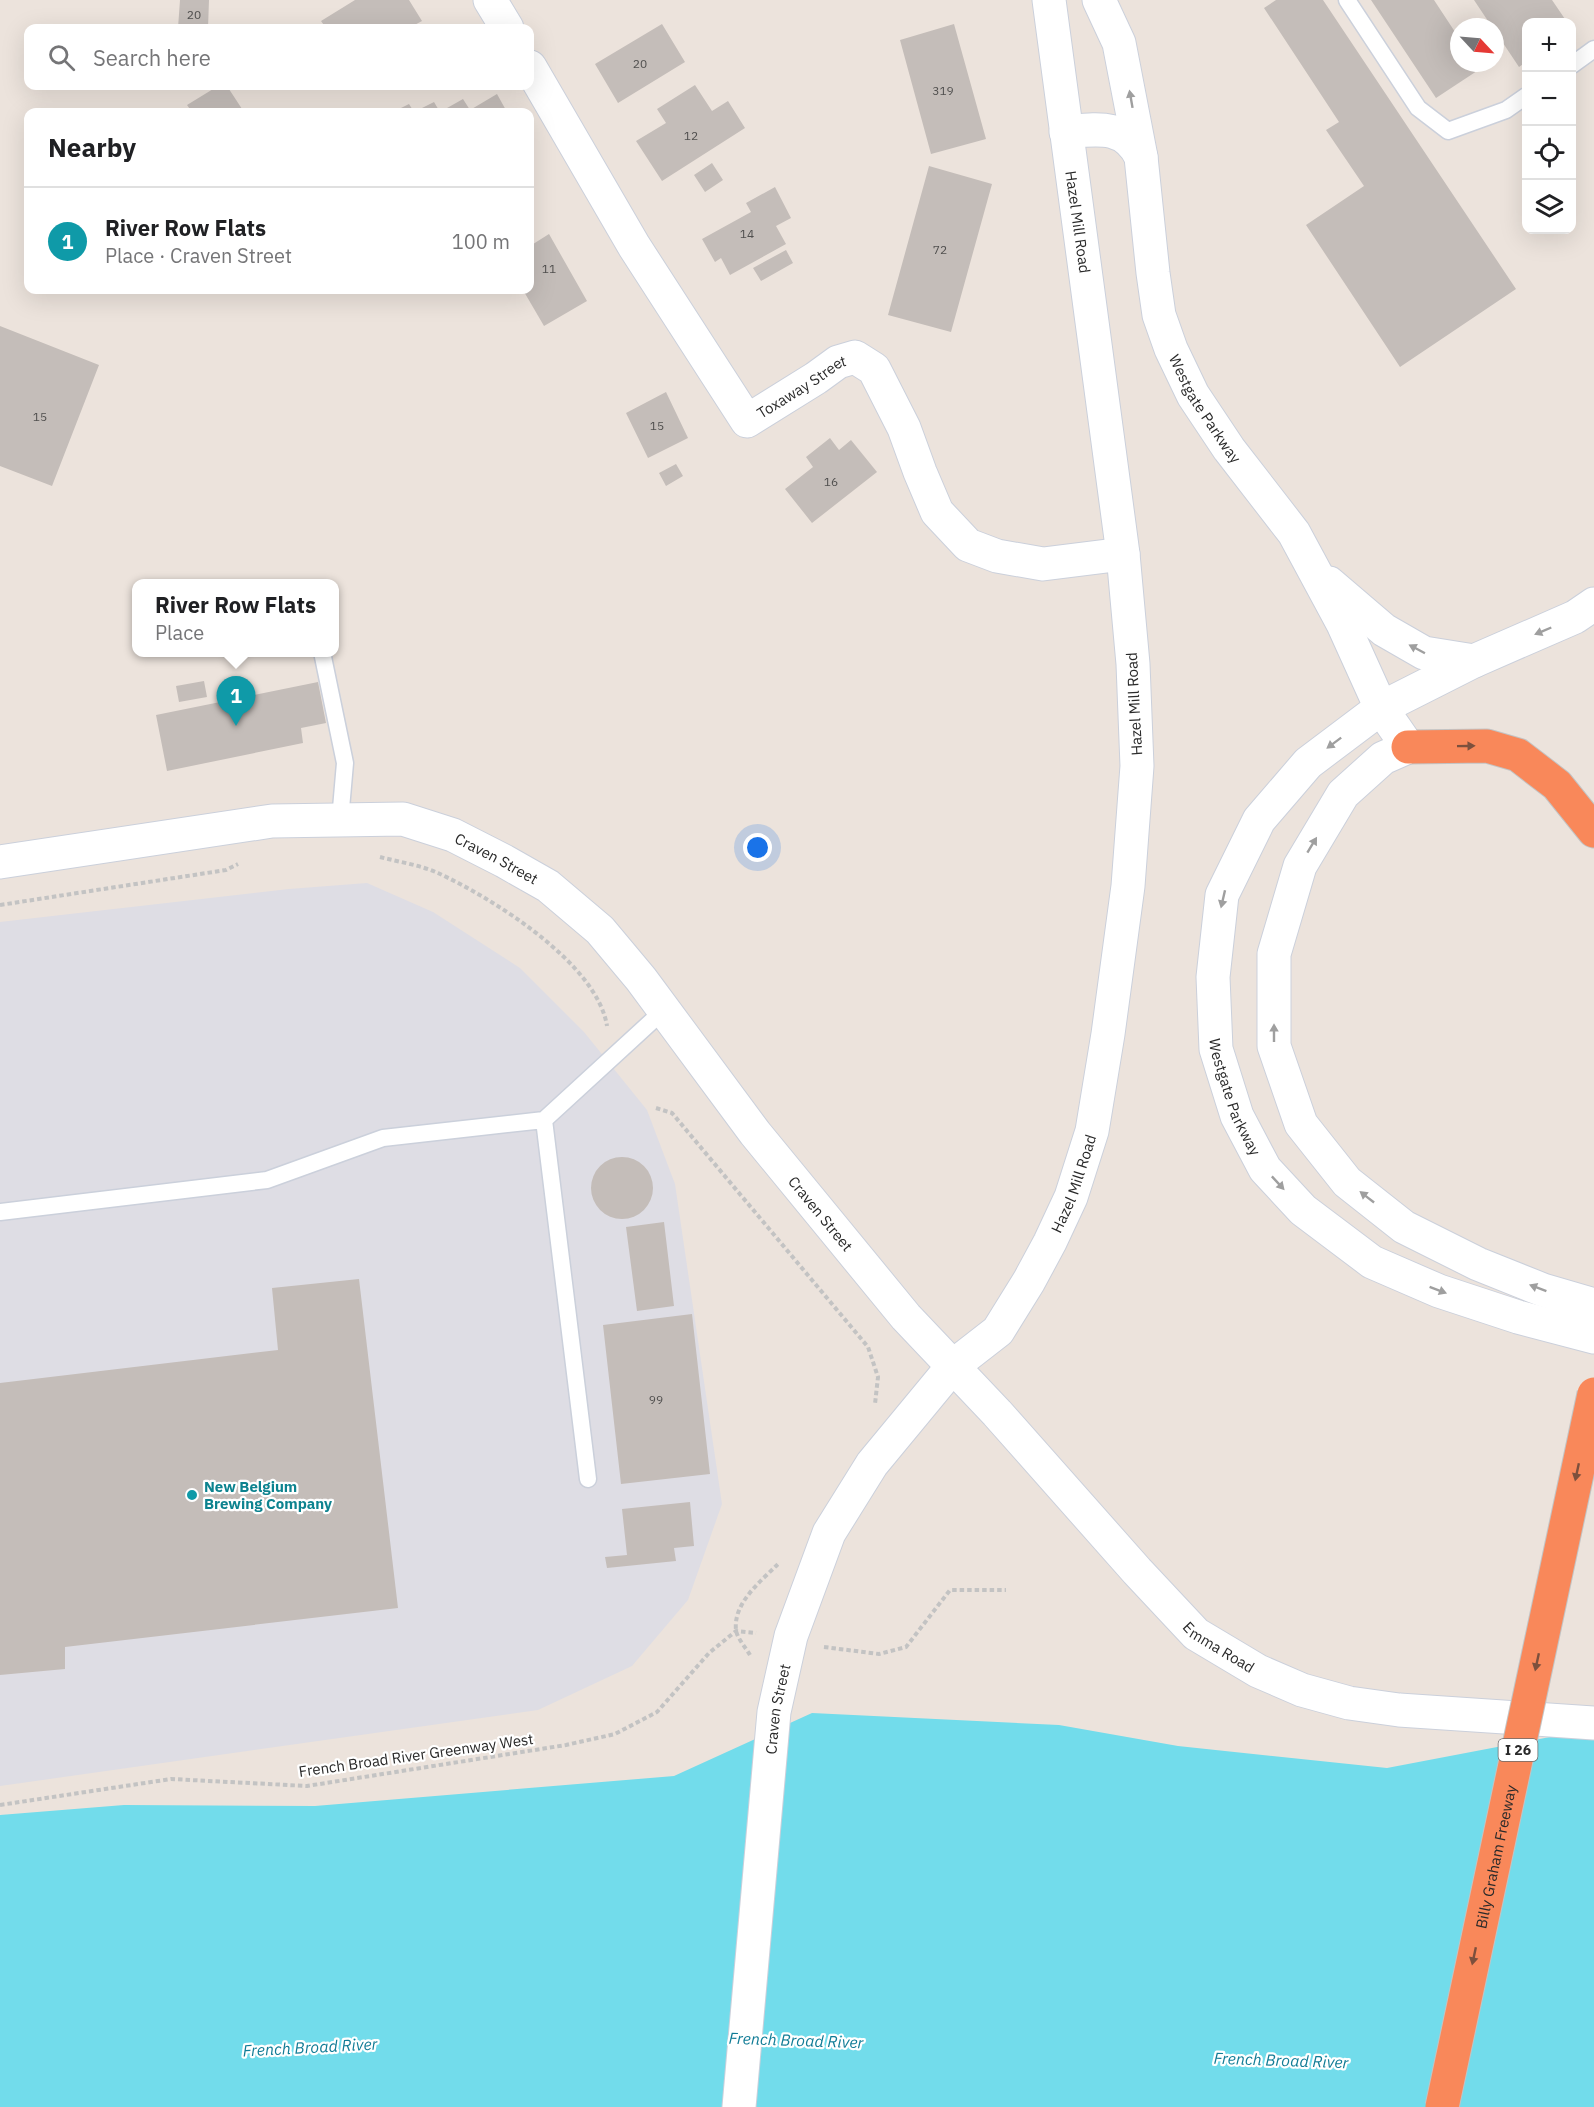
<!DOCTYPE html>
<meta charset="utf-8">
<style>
body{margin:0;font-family:"IBM Plex Sans",sans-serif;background:#f6f6f6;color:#202124}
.controls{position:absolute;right:18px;top:18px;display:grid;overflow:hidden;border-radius:12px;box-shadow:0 6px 24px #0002}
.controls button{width:54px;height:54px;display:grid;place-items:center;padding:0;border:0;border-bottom:2px solid #e0e0e0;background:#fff;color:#202124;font:30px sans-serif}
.compass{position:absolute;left:1450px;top:18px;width:54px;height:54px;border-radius:50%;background:#fff;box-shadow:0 6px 24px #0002;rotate:116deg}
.you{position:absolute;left:758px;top:848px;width:21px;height:21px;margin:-15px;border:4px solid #fff;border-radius:50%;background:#1a73e8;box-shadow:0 0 0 9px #1a73e833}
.badge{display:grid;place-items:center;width:39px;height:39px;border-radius:50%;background:#7c3aed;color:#fff;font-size:20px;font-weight:700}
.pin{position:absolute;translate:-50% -50px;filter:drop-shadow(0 2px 3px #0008)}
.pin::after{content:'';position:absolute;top:32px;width:21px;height:18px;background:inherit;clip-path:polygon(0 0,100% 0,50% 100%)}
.popup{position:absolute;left:132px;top:579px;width:207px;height:78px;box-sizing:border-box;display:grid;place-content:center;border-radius:12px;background:#fff;filter:drop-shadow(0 2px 4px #0005);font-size:20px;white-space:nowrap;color:#757577}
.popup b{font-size:22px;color:#202124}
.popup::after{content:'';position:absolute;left:50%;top:100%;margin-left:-12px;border:12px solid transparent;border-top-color:#fff}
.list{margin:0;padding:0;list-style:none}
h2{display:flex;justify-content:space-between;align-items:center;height:78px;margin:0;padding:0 24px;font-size:26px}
h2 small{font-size:20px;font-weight:400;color:#757577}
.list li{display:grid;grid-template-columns:39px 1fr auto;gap:18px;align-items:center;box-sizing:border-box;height:108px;padding:0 24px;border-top:2px solid #e0e0e0}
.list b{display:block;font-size:22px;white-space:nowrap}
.list p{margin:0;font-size:20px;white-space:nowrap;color:#757577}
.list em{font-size:20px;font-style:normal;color:#757577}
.icon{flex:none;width:33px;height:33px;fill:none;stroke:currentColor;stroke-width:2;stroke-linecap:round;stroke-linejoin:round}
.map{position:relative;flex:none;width:1594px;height:2107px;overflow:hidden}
.search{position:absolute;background:#fff;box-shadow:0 6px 24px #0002;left:24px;top:24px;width:510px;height:66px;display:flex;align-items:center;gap:15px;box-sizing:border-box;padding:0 21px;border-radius:12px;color:#757577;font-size:22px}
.panel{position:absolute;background:#fff;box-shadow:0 6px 24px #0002;left:24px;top:108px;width:510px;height:186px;border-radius:12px}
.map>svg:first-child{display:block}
</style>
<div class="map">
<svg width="1594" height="2107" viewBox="0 0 1594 2107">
<rect width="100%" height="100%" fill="#ece3dc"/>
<path fill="#dedde4" d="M367,883L433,912L520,968L584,1032L647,1110L675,1184L722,1504L688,1600L632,1666L538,1710L0,1786V922L289,889Z"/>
<path fill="#72dceb" d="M812,1713L1059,1725L1178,1746L1387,1768L1550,1737L1594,1736V2107H0V1815L124,1805L315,1806L674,1776Z"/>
<path fill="#c4bdb9" d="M180,0H209L208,28H178Z
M355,0H409L422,21L409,28H326L321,21Z
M1276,0H1323L1516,289L1400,367L1306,225L1364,186L1326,130L1339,122L1264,8Z
M1371,0H1434L1459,38V63H1476L1480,69L1436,98Z
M1474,0H1552L1567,22H1526V62L1519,67L1495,31V27H1492Z
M662,24L685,62L618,103L595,64Z
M954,24L986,139L931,154L900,40Z
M695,85L712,111L728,101L745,128L662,181L636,141L666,123L657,109Z
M218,86H227L244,112H192L187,105Z
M497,94L507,112H393L409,104L414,112L434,102L440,112L463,99L470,110Z
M712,163L723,180L705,192L694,175Z
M929,166L992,184L951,332L888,315Z
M775,187L791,218L776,226L786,244L730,275L721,258L715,262L702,239L751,212L746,203Z
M549,234L587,301L544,326L523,290H530V246Z
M786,250L793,263L761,281L753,268Z
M0,326L99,365L52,486L0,466Z
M666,392L688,438L648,458L626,413Z
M830,438L839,450L851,440L877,472L812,523L785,489L813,467L806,457Z
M676,464L683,476L666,486L659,473Z
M204,681L207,697L179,702L176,686Z
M318,682L326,723L301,728L303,743L167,771L156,715Z
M591 1188a31 31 0 1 1 62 0a31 31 0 1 1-62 0Z
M664,1222L674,1306L637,1311L626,1227Z
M359,1279L398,1608L65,1647V1669L0,1675V1383L278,1350L272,1288Z
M692,1314L710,1474L621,1484L603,1325Z
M690,1502L694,1546L674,1548L676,1561L607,1568L605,1557L627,1555L622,1509Z"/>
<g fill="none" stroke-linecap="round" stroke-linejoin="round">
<defs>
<path id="service" d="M1347,0L1418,108L1448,131L1506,110L1526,96
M1572,65L1594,49
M322,652L345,763L340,820
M544,1120L588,1479
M0,1212L267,1180L383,1138L544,1120L664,1010"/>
<g id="minor">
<path d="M490,0L507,28"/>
<path id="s1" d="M530,67L634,246L747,421L816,378L838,362L855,357L874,369L904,428L920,472L937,512L968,545L997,556L1043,564L1123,554"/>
<path id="s2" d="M1381,708L1308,763L1259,820L1222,895L1213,977L1216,1049L1237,1116L1265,1169L1303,1210L1372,1262L1439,1291L1518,1317L1594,1337"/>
<path d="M1408,747L1383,758L1343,794L1300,866L1274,954V1046L1301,1124L1347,1182L1404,1227L1478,1264L1543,1290L1594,1305"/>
</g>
<g id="tertiary">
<path d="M1099,0L1119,43L1141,157"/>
<path id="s3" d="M1066,132C1098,129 1125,124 1141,157L1153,273L1159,315L1171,349L1193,395L1229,449L1294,533L1343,624L1381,708L1408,747"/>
<path d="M1329,583L1384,630L1424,653L1474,661"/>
<path d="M1381,708L1474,661L1575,617L1594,604"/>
<path id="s4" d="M0,862L272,821L403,819L453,835L504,861L548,886L600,930L641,979L755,1133L906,1317L997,1413L1137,1571L1196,1634L1258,1671L1302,1690L1349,1703L1399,1710L1594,1723"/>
<path id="s5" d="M739,2107L774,1712L791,1636L829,1533L872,1464L953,1366L998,1331L1029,1281L1050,1242L1071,1197L1092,1131L1108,1034L1128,886L1137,766L1133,664L1123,554L1049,0"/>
</g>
<path id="motorway" d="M1408,747L1487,746L1518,755L1557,785L1594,831"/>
</defs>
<use href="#service" stroke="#cbd0db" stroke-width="19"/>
<use href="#minor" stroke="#cbd0db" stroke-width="35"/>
<use href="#tertiary" stroke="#cbd0db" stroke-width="35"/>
<use href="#motorway" stroke="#c3c3c3" stroke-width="35"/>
<path stroke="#c3c3c3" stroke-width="4" stroke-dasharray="4.5 3" stroke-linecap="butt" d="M380,857C399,862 420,865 438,873C492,898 597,963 607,1026
M0,905L226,870L238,864
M656,1108L672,1113L868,1347L878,1377L875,1404
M824,1647L879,1654L906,1647L950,1590H1006
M750,1655C746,1648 737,1638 736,1630C733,1603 761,1581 778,1564
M0,1805L171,1779L307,1786L566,1745L615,1734L657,1712L709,1653L736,1631L756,1633"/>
<use href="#service" stroke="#fff" stroke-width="16"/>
<use href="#minor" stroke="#fff" stroke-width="33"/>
<use href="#tertiary" stroke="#fff" stroke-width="33"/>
<use href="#motorway" stroke="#f9885a" stroke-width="33"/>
<defs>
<g id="motorway-bridge">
<path id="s6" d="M1442,2107L1594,1394"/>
</g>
</defs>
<use href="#motorway-bridge" stroke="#c3c3c3" stroke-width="35" stroke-linecap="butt"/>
<use href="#motorway-bridge" stroke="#f9885a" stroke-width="33"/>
</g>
<defs><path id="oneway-solid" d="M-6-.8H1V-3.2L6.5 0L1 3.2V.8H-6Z" transform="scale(1.5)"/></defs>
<g fill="#9f9f9f">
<use href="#oneway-solid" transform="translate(1131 99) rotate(-100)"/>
<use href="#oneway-solid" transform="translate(1543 631) rotate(157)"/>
<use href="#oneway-solid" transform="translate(1417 649) rotate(-152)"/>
<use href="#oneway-solid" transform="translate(1334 743) rotate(143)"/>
<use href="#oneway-solid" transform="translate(1312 845) rotate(-59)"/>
<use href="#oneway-solid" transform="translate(1223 899) rotate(103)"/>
<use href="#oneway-solid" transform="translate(1274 1033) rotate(-90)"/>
<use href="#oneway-solid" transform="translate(1278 1183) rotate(47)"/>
<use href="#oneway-solid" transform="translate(1367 1197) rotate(-142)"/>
<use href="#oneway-solid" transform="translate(1538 1288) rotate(-159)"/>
<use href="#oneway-solid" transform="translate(1438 1290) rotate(21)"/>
</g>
<g fill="#7d503d">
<use href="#oneway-solid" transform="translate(1466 746) rotate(-1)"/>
<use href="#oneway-solid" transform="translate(1577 1472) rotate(102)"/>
<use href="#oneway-solid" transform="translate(1537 1662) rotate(102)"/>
<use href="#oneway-solid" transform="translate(1474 1956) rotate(102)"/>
</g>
<circle fill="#0f9aa8" stroke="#fff" stroke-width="2" cx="192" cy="1495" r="6"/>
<g text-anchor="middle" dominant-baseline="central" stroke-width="4.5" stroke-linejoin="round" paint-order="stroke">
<g font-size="12" fill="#504f4e">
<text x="194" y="14">20</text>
<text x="640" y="63">20</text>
<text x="943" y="90">319</text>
<text x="691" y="135">12</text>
<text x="747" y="233">14</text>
<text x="940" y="249">72</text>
<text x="549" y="268">11</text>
<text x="40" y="416">15</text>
<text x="657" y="425">15</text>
<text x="831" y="481">16</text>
<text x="656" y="1399">99</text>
</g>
<rect fill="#fff" stroke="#6a6a6a" stroke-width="1.5" x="1498.5" y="1739" width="39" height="22" rx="4.5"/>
<g font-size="14" font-weight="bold" fill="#2a2a2a">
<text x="1518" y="1750">I 26</text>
</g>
<g font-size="15" fill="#2a2a2a" stroke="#fff">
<text transform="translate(1078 222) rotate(82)">Hazel Mill Road</text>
<text stroke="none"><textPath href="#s1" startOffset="480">Toxaway Street</textPath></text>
<text stroke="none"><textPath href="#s3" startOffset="350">Westgate Parkway</textPath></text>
<text transform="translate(1134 704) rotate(-93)">Hazel Mill Road</text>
<text stroke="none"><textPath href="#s4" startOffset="508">Craven Street</textPath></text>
<text stroke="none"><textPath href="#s2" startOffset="456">Westgate Parkway</textPath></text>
<text stroke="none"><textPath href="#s5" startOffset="1016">Hazel Mill Road</textPath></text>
<text stroke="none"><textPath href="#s4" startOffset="994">Craven Street</textPath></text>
<text stroke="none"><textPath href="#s4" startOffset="1584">Emma Road</textPath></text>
<text stroke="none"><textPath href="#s5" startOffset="400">Craven Street</textPath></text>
<text transform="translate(416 1755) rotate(-8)">French Broad River Greenway West</text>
<text stroke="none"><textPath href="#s6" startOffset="256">Billy Graham Freeway</textPath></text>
</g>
<g font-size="15" font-weight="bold" fill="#0d838f" stroke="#fff" text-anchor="start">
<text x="204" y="1486">New Belgium<tspan x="204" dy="17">Brewing Company</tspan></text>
</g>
<g font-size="16" font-style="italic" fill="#117c96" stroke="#fff">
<text transform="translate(796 2040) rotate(2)">French Broad River</text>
<text transform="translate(310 2047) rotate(-3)">French Broad River</text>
<text transform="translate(1281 2060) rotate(2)">French Broad River</text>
</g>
</g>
</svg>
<div class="controls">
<button>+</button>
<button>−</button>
<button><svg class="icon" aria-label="locate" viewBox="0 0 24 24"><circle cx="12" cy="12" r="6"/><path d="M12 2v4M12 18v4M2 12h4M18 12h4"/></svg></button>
<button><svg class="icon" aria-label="layers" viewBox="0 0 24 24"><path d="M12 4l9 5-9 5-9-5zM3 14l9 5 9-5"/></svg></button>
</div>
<svg class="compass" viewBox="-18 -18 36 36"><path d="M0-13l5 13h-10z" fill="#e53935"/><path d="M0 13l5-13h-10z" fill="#757577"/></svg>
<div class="you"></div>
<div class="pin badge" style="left:236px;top:726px;background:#0f9aa8">1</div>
<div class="popup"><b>River Row Flats</b>Place</div>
<div class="search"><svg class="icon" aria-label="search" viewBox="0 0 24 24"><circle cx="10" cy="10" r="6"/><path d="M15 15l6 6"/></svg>Search here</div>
<section class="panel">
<h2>Nearby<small></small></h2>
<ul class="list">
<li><span class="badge" style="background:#0f9aa8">1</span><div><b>River Row Flats</b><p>Place · Craven Street</p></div><em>100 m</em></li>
</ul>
</section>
</div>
